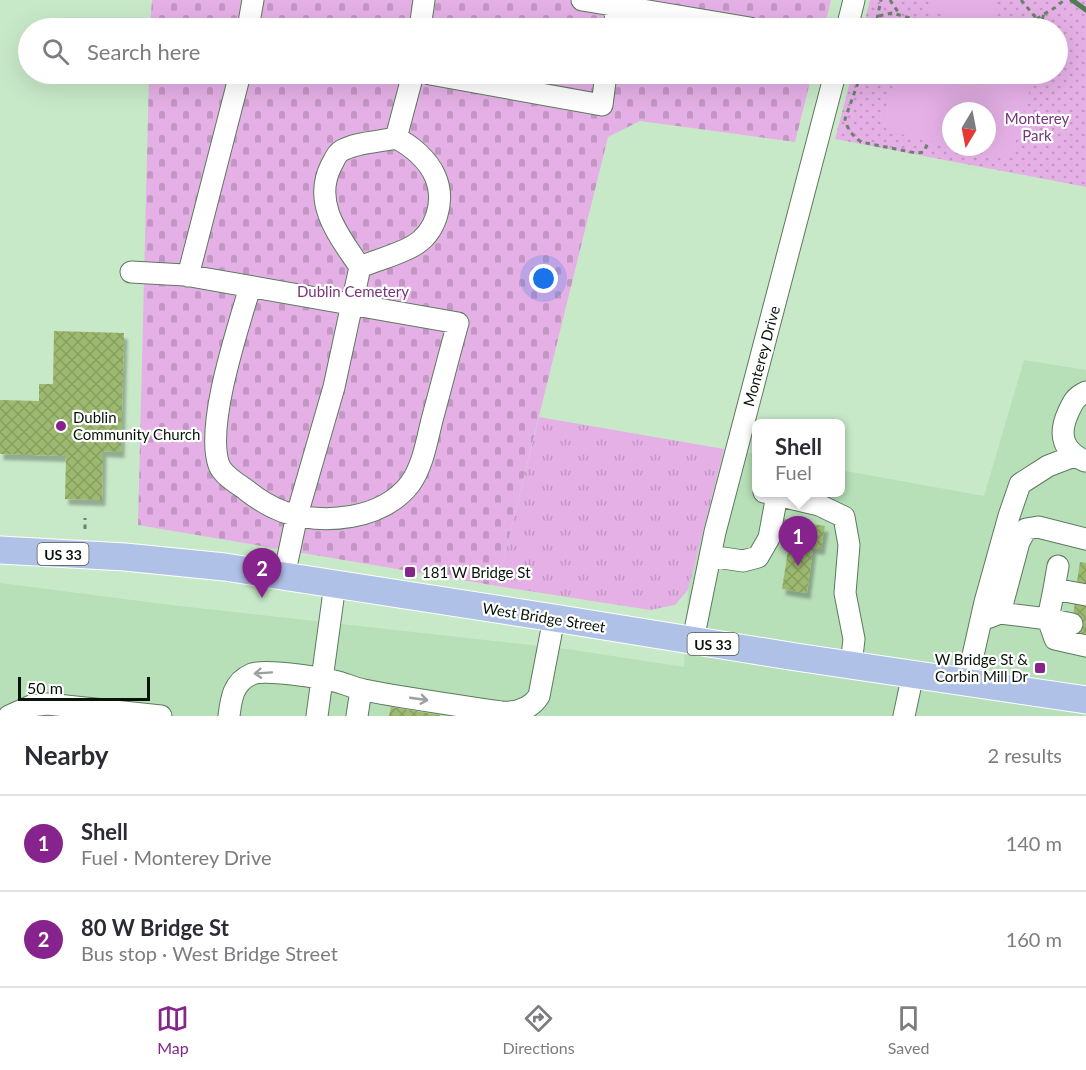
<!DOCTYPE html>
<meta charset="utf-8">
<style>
body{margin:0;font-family:Lato,sans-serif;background:#f7f7f7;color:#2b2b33}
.compass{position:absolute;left:942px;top:102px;width:54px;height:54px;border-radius:50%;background:#fff;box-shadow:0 6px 24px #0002;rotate:190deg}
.scale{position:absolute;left:18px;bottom:15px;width:132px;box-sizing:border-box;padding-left:6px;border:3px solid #081409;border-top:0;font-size:16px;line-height:21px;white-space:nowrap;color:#081409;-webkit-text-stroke:4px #fff;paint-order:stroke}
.you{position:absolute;left:544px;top:279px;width:21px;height:21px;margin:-15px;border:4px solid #fff;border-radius:50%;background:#1a73e8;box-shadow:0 0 0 9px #1a73e833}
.badge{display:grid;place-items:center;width:39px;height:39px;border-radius:50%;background:#86238c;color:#fff;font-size:20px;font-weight:700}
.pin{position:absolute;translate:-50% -50px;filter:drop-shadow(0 2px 3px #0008)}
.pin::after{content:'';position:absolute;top:32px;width:21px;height:18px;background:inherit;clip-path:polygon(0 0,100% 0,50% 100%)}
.popup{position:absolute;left:752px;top:419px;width:93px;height:78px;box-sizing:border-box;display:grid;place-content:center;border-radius:9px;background:#fff;filter:drop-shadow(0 2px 4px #0005);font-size:20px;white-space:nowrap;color:#7c7c81}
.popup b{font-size:22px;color:#2b2b33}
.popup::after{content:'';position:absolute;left:50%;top:100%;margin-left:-12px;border:12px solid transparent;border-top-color:#fff}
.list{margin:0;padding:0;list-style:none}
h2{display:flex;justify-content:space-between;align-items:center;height:78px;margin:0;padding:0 24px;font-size:26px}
h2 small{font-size:20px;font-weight:400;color:#7c7c81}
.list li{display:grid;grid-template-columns:39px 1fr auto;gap:18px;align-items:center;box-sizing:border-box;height:96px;padding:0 24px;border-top:2px solid #e1e1e2}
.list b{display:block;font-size:22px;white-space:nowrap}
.list p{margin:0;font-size:20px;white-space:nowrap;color:#7c7c81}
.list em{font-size:20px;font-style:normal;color:#7c7c81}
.icon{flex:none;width:33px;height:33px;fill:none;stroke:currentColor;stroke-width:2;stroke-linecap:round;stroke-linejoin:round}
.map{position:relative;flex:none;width:1086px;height:716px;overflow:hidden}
.search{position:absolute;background:#fff;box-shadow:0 6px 24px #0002;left:18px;right:18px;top:18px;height:66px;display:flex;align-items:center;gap:15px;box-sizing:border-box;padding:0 21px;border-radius:33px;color:#7c7c81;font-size:22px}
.sheet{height:270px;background:#fff}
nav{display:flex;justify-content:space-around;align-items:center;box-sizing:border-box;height:84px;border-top:2px solid #e1e1e2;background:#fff;font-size:16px;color:#7c7c81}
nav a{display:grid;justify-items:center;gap:3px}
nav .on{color:#86238c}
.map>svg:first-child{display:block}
</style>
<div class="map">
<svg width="1086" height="716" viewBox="0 0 1086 716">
<defs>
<pattern id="grass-tufts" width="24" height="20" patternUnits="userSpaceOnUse" patternTransform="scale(1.5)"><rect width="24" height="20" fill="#e5b0e6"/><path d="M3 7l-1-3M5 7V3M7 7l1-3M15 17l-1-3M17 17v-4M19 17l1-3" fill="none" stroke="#c396c4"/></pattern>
<pattern id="cemetery-stones" width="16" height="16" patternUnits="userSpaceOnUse" patternTransform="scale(1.5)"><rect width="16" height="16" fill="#e5b0e6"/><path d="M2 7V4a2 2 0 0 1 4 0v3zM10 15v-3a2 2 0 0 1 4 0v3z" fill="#c396c4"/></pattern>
<pattern id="park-dots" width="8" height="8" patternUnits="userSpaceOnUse" patternTransform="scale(1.5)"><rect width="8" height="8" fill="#e5b0e6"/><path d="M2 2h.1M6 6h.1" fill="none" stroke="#c396c4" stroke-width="1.8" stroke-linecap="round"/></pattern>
<pattern id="building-cross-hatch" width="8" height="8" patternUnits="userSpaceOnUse" patternTransform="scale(1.5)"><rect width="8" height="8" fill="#9db970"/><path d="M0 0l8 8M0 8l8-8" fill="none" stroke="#869e60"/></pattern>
<filter id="shadow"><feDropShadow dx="3.5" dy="6" stdDeviation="1.5" flood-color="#0004"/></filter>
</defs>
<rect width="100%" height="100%" fill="#c8e9c8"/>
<path fill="#b7dfb8" d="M1024,360L1086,370V716H0V583L171,605L567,649L684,667L688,590L724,449L756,454V492H840V470L984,496Z"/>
<path fill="url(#grass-tufts)" d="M539,417L724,449L688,590L675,605L650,610L497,586Z"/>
<path fill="url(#cemetery-stones)" d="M152,0H831L824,28H150Z
M149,74H812L795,142L640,121L608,137L497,586L138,525Z"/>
<path fill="url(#park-dots)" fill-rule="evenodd" d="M870,0H1086V187L835,139L852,74H1058V28H863ZM951,111H987V147H951Z"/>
<path fill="#e5b0e6" d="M932,0H997L990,27L929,11Z
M896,74H1034L1012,155L1005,159L955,147H987V111H951V146L888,131L882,124Z"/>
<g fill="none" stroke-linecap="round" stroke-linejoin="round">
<path stroke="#4f7c52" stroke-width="5" d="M1072,0L1086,10"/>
</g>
<path fill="url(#building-cross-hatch)" filter="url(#shadow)" d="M54,331L124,333L121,452L103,451L102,500L65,499L66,456L0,454V400L39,401V384H53Z
M783,519L825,526L821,549L813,548L807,593L782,589L789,544L779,542Z
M1080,562L1086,563V590L1076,588Z
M1075,602L1086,604V643L1069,641Z
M391,707L440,715V716H389Z"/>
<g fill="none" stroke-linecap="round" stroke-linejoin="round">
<defs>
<path id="minor" d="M582,0L750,28
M248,28L253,0
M420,28L424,0
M614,28L617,6
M847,28L854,0
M430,74L602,105L606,74
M360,267C377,260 397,255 413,246C436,233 446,201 435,176C428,160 412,146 396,138
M131,272L185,275L458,323C449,355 441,387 432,420C427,440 423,466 410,484C382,520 324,525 284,512C270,507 256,498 245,489C236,483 223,475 219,465C205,426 238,328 250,287
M188,276L240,74
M1085,461C1063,451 1058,435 1068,413C1073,402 1075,397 1086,392
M764,492L819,505L844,517L849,545L845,593L854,639L851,665
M710,556L743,561L758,557L769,538L777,495
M284,576L297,515L334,387L360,267C340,237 312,204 331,166C334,161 336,154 341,151C356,142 379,142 396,138L413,74
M1054,589L1058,566
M1000,613L1019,542L1026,529L1038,527L1086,539
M987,618L1000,613L1048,619L1054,589L1086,595
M1072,624L1048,619L1055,639L1086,646
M693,640L715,532L835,74
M967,682L985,602L1009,516L1020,484L1048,466L1074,456
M9,716L31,706L47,704L161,716
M229,716C231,699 233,682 252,674C266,669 317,677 334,681C344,683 354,688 364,690C410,699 455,705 501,712C516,713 530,710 539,696L554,618
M317,716L335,584
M357,716L361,690
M904,716L913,674"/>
<path id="major" d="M0,550L125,557L225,567L554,618L796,657L1086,700"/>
</defs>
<use href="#minor" stroke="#5c7a5d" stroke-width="23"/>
<use href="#major" stroke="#fff" stroke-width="29"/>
<path stroke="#6b826b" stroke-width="3" stroke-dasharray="4.5 4.5" stroke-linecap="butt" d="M890,0L900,15
M1021,0L1036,18
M879,16L892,13L947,28
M875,28L881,0
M1021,28L1056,7L1064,0
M1040,28L1044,13
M861,74L845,119C847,129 853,136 861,142L916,153L924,152L928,142
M85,529V518"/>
<use href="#minor" stroke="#fff" stroke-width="21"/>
<use href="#major" stroke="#b0c1e7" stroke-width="27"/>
</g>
<defs><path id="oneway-shaft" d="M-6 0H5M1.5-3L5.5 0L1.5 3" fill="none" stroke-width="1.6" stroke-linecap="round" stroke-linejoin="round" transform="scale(1.5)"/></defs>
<g stroke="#9ca19d">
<use href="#oneway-shaft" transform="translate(263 673) rotate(176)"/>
<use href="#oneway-shaft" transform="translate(419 699) rotate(8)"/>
</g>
<g fill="#86238c" stroke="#fff" stroke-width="2">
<circle cx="61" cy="426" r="6"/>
<rect x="404" y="566" width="12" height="12" rx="3"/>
<rect x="1034" y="662" width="12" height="12" rx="3"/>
</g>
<g text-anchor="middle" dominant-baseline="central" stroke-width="4.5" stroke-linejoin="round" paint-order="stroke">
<g fill="#fff" stroke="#525a53" stroke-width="1.5">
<rect x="37.5" y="543" width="51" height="22" rx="4.5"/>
<rect x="687.5" y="633" width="51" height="22" rx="4.5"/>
</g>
<g font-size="14" font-weight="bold" fill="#081409">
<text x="63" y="554">US 33</text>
<text x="713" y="644">US 33</text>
</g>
<g font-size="15" fill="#77347a" stroke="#fff">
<text x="1037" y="118">Monterey<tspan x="1037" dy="17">Park</tspan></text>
<text x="353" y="291">Dublin Cemetery</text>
</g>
<g font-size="15" fill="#081409" stroke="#fff">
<text transform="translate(761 356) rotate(-75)">Monterey Drive</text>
<text transform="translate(544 617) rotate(9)">West Bridge Street</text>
</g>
<g font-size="15" fill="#081409" stroke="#fff" text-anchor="start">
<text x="73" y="417">Dublin<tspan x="73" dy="17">Community Church</tspan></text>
<text x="422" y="572">181 W Bridge St</text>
<text x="1028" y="659" text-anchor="end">W Bridge St &amp;<tspan x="1028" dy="17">Corbin Mill Dr</tspan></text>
</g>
</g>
</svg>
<svg class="compass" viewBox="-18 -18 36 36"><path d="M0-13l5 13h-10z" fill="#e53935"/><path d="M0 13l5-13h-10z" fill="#7c7c81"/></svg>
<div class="scale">50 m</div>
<div class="you"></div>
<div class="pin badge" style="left:798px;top:566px">1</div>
<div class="popup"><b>Shell</b>Fuel</div>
<div class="pin badge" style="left:262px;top:598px">2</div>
<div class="search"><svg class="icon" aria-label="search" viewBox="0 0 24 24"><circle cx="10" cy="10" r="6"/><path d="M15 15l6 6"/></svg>Search here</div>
</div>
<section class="sheet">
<h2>Nearby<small>2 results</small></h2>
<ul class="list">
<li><span class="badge">1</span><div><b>Shell</b><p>Fuel · Monterey Drive</p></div><em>140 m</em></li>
<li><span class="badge">2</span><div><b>80 W Bridge St</b><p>Bus stop · West Bridge Street</p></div><em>160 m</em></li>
</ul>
</section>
<nav>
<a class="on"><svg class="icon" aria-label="map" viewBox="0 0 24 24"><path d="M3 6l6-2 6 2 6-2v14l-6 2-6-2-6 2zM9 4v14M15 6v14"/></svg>Map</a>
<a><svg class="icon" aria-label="directions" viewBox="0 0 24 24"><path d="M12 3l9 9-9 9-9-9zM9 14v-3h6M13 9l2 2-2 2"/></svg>Directions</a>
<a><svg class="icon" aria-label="saved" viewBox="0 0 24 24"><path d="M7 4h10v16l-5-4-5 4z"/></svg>Saved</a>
</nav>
